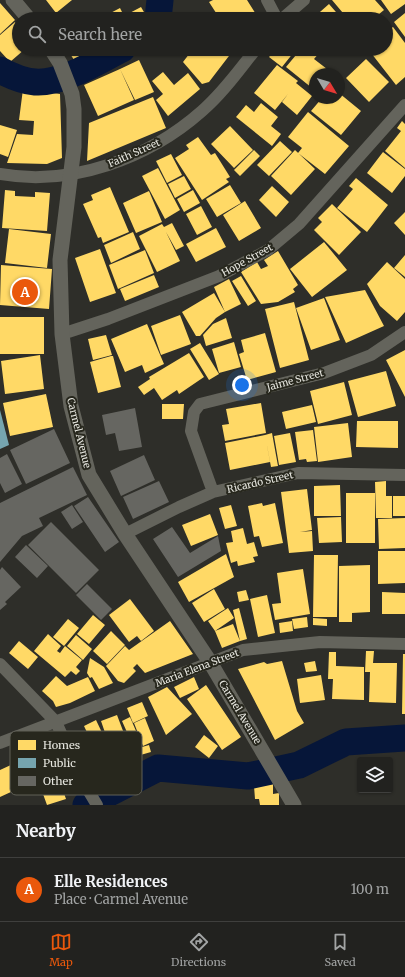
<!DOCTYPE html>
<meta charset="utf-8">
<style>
body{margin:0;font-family:Merriweather,serif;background:#2e2f2c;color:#f1f3f6}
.controls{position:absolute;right:12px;bottom:12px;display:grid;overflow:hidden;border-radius:4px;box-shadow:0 1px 3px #0004}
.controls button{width:36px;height:36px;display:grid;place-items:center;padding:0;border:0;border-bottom:1px solid #3f3f3d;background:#22221f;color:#f1f3f6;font:20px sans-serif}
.compass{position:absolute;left:309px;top:68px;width:36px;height:36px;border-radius:50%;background:#22221f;box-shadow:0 1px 3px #0004;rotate:128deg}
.you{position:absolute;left:242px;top:385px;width:14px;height:14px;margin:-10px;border:3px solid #fff;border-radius:50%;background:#1a73e8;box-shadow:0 0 0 6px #1a73e833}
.badge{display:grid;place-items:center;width:26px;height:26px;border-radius:50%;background:#ea580c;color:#fff;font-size:13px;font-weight:700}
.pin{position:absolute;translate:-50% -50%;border:2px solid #fff;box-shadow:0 1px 4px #0006}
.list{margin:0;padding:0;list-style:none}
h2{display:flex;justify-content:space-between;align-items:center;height:52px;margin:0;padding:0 16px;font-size:17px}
h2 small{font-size:13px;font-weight:400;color:#a2a4a4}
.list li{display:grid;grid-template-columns:26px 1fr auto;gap:12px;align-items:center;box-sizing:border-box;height:64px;padding:0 16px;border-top:1px solid #3f3f3d}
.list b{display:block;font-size:15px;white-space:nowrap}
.list p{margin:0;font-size:13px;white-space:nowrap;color:#a2a4a4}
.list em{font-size:13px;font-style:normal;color:#a2a4a4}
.icon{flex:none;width:22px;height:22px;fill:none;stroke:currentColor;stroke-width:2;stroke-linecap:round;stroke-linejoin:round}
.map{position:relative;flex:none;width:405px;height:805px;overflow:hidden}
.search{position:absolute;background:#22221f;box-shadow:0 1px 3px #0004;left:12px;right:12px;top:12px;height:44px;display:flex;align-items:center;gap:10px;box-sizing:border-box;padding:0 14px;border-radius:22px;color:#a2a4a4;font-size:15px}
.sheet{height:116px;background:#22221f}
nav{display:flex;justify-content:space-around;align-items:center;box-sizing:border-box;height:56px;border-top:1px solid #3f3f3d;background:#22221f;font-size:11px;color:#a2a4a4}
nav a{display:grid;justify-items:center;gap:2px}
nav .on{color:#ea580c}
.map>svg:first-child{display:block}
</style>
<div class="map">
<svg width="405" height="805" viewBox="0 0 405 805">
<rect width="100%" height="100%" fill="#2e2e29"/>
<path fill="#ffd966" d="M46,0H72L56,13Z
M213,0H247L259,19H220L209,2Z
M332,0H375L384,10L373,19H348Z
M381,0H405V4L391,14Z
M0,3L15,20L0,34Z
M329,4L342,19H312Z
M141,7L148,19H99L120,8L124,16Z
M405,13V37L394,22Z
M15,22L19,27V49H25L10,62L0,51V35Z
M393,27L405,43V77L396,85L368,49H386V32Z
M67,49H108L91,59L89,55L76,63Z
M193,49H229L232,52L209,82L202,84L183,62Z
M276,49H290L294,52L282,67L269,57Z
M301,49H316L320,52L314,59L327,69L323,74H315V84L312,88L286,67Z
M366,59L389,82L369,102L346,78Z
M139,60L154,92L135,100L120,69Z
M277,65L298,81L296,83L312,96L297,115L282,102L288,94L275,110L254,93Z
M120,69L134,100L98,116L84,85Z
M163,72L174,85L188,73L200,89L168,116L156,100L163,94L152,81Z
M23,89L60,94L62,158L47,164L7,163L17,134L33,135L34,121L19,120Z
M339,93L361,111L341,135L311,111L322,98H339Z
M153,97L166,128L87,161L89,123Z
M261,103L278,117L271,126L281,134L272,146L236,117L246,105L254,112Z
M308,112L349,146L325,174L298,153L302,148L288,137Z
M402,121L405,124V168L385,151L401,131L397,128Z
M0,125L17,130L8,157L0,154Z
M230,126L253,150L234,168L211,144Z
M198,137L211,155L215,153L230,177L226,179L229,182L202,200L175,158L189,149L186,145Z
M280,141L292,152L269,176L257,165Z
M254,150L260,156L240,176L234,170Z
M295,150L315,169L291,195L271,176Z
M383,152L405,169V176L392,193L367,173Z
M171,154L182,175L167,183L156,161Z
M158,168L180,210L165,219L142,176Z
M184,176L191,189L175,198L168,184Z
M356,178L388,205L367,232L337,208L353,189L349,186Z
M230,185L241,203L217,217L206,199Z
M272,186L289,202L276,217L259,200Z
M110,187L129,232L103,243L101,237L98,238L83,204L93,200L91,195Z
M5,190L15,191V196L35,197V192L50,193L47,231L2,228Z
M193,190L200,203L184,212L177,199Z
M149,191L162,222L136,233L123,203Z
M245,201L261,228L239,241L223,215Z
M332,204L361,232L339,255L314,230L322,222L318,218Z
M201,206L212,227L197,235L186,214Z
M405,212V235L394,223Z
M172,223L184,246L176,250L166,232L180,261L157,272L139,236L162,224L164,227Z
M216,228L226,247L196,262L186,244Z
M9,229L51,234L47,268L5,263Z
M133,232L140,249L111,263L104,245Z
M324,242L347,270L312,297L290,269Z
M100,249L116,293L90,302L75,258Z
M145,250L154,273L118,289L109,265Z
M278,251L298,285L293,289L295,292L278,302L261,304L241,272L257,262L261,269L268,266L264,260Z
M405,255V277L394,268Z
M387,262L405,279V312L397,321L380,306L367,284Z
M1,265L52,269L49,309L0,305Z
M154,275L159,287L125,301L120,289Z
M241,276L256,301L248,306L232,281Z
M229,279L241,304L225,312L214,287Z
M365,290L384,326L346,343L325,297Z
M214,293L225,312L216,318L200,336H196L182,312Z
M324,298L340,340L311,350L296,308Z
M294,302L309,360L280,368L265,309Z
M180,315L191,344L161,355L151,326Z
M0,317H44V354H0Z
M226,318L232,338L206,346L203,335L213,324Z
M147,324L164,364L145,373L142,365L125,372L111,339Z
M265,333L276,372L247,380L239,354L244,352L241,340Z
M106,335L112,355L93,360L88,339Z
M234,342L241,367L219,373L212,349Z
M200,343L219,374L209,380L190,349Z
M405,350V397L386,360Z
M189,353L204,377L179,394L177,390L162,400L154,388L144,395L138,387L150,379L149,377Z
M40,355L44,389L5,394L1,361Z
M111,356H113L121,387L98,393L90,362Z
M386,371L396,406L358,417L348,381Z
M344,382L352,415L318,424L310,391Z
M46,394L53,427L10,436L3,403Z
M261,403L266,433L225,441L222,425L229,424L226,409Z
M162,404H184L183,419H162Z
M312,405L316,422L286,429L282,412Z
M357,421H398V448L356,447Z
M348,423L352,457L318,462L314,427Z
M313,430L317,461L307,462L306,459L299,460L295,432Z
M272,433L278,466L271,467L265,435Z
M290,433L296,462L279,465L274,436Z
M265,435L270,462L230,470L225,443Z
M386,481V496H392V518H376L375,482Z
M340,485L341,516H314V486Z
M307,489L312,530L300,532L312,531L313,551L289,553L281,492Z
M346,493H375V543H346Z
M393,496H405V516H393Z
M262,503L263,506L275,503L283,543L262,547L259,536L254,537L248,506Z
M231,505L237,526L225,529L219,508Z
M210,514L218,535L191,546L182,525Z
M341,517L342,542L319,543L317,518Z
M405,518V548L379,549L378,519Z
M243,528L247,544L254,542L258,556L253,557L255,562L238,566L237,561L231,563L226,543L233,542L231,531Z
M378,551H405V583L378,584Z
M226,554L234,577L189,602L178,582Z
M314,555H338L337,617H313Z
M370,565V612L352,613V622H339V566Z
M303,569L310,614L275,620L272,604L281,603L277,573Z
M214,589L225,609L204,622L192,603Z
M246,590L249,600L239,602L237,592Z
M382,592L405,593V614H382Z
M267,595L275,633L258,637L250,599Z
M130,599L154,631L141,641L137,636L129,642L109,615Z
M228,608L234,618L215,631L208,621Z
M239,608L247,639L240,641L233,610Z
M93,615L105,625L89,644L77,634Z
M307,617L308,627L294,629L292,619Z
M313,618L327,619V626L313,625Z
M68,619L79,628L64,646L53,637Z
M170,621L193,654L145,673L137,664L133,668L136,671L124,683L118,681L106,666L125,646L129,650Z
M292,621L293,631L280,633L279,623Z
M233,624L240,641L222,648L215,631Z
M111,631L125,645L107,664L93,651Z
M48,634L61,646L57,651L60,653L65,646L82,660L76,667L80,671L76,675L71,671L65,677L34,651Z
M76,635L92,649L83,660L67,646Z
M19,641L38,657L28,669L9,653Z
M366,651H374L373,663H397L396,703L369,702L370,672H365Z
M329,652H336V666L364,667V700L332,699L333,679H328Z
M403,654H405V714H402Z
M90,658L104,667L113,683L99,689L92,677L90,678L87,673Z
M282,661L297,711L304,723L275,740L238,669L264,662L267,664Z
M315,661L317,671L306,672L304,663Z
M321,675L325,700L300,703L297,679Z
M56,676L67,686L88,677L95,691L70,703L56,707L53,701L42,691Z
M194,677L199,689L180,698L174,687Z
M206,685L241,737L222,750L187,699Z
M167,687L192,714L166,735L148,697Z
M142,702L148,716L133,723L127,708Z
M117,715L128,744L111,750L101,721Z
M130,717L142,745L134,748L122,721Z
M145,718L154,741L143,746L134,723Z
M96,720L106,741L94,747L84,726Z
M204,735L218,746L209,758L195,747Z
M149,745L151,752L137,756L135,749Z
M13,764L24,786L0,797V770Z
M58,776L66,799L47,805L39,783Z
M273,784V794L279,793V805H260L259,799H255L254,786Z"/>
<path fill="#76a5af" d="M0,410L9,445L0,449Z"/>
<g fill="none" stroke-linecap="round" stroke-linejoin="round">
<path stroke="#061639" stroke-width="27" d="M158,19L160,0
M0,70C11,76 23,81 35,82C63,84 98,61 122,49
M86,805L158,768L248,776L299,765L346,742L405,738"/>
</g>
<path fill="#666661" d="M135,408L142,447L119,451L115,433L106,435L102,415Z
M54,429L70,463L26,484L10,450Z
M7,454L22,484L5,493L0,483V458Z
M144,455L155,480L121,496L110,471Z
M73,467L87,495L39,518L43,526L22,536L0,562V503Z
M159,481L169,502L133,519L123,497Z
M88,497L119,542L105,552L74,506Z
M72,505L83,522L72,529L61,512Z
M51,522L99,570L76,593L28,545Z
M172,527L190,553L218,536L221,551L178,577L153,539Z
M26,545L48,566L37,578L15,557Z
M2,567L21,587L5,602L7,604L0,610V570Z
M87,584L112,609L101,620L76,595Z"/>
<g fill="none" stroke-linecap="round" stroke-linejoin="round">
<path stroke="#64645c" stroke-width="12" d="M267,0L277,19
M282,19L304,0
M0,174C72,187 149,158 202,111C223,93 239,70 256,49
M62,334L108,319L219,276L268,250L299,224L405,105
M213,492L191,431L194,412L200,404L324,373L371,355L405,332
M125,534L179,507L213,492L298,473L405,475
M0,664L56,722L82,780L97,805
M0,743L243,650L320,642L405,644"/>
<path stroke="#64645c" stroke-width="15" d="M13,0L29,19
M51,49L60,63L72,94L74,109V147L60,260L62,334L71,406L89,475L125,534L210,662L294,805"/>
</g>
<g text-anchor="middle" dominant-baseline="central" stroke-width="4" stroke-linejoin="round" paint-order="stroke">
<g font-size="10" fill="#e6e6df" stroke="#27271d">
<text transform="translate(134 153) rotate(-24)">Faith Street</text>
<text transform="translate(247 260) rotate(-29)">Hope Street</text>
<text transform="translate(295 380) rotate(-15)">Jaime Street</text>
<text transform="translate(79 433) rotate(76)">Carmel Avenue</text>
<text transform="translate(260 482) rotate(-13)">Ricardo Street</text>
<text transform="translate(197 668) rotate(-21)">Maria Elena Street</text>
<text transform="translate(240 712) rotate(59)">Carmel Avenue</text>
</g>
</g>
<rect x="10" y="731" width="132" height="64" rx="6" fill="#27271d" stroke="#606057" stroke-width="1"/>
<rect x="18" y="740" width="18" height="10" fill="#ffd966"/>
<rect x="18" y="758" width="18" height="10" fill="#76a5af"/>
<rect x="18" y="776" width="18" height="10" fill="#666661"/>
<g font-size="11" fill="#e6e6df">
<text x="43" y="749">Homes</text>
<text x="43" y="767">Public</text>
<text x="43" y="785">Other</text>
</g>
</svg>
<div class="controls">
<button><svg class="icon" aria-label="layers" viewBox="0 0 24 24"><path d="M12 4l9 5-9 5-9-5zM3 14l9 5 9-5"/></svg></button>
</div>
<svg class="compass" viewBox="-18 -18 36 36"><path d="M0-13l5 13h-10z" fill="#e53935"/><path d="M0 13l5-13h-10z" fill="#a2a4a4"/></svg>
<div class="you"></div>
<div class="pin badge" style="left:25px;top:292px">A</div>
<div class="search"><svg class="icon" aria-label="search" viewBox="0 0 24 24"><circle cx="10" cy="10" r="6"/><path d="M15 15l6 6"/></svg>Search here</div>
</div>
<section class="sheet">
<h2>Nearby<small></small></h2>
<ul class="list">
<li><span class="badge">A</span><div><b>Elle Residences</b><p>Place · Carmel Avenue</p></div><em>100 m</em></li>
</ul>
</section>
<nav>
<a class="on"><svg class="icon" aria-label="map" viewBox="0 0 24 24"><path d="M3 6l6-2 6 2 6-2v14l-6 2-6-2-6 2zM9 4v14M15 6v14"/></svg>Map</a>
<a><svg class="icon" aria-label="directions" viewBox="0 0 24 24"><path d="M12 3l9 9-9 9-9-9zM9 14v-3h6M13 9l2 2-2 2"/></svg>Directions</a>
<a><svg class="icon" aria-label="saved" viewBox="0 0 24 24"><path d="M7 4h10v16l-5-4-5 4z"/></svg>Saved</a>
</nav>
